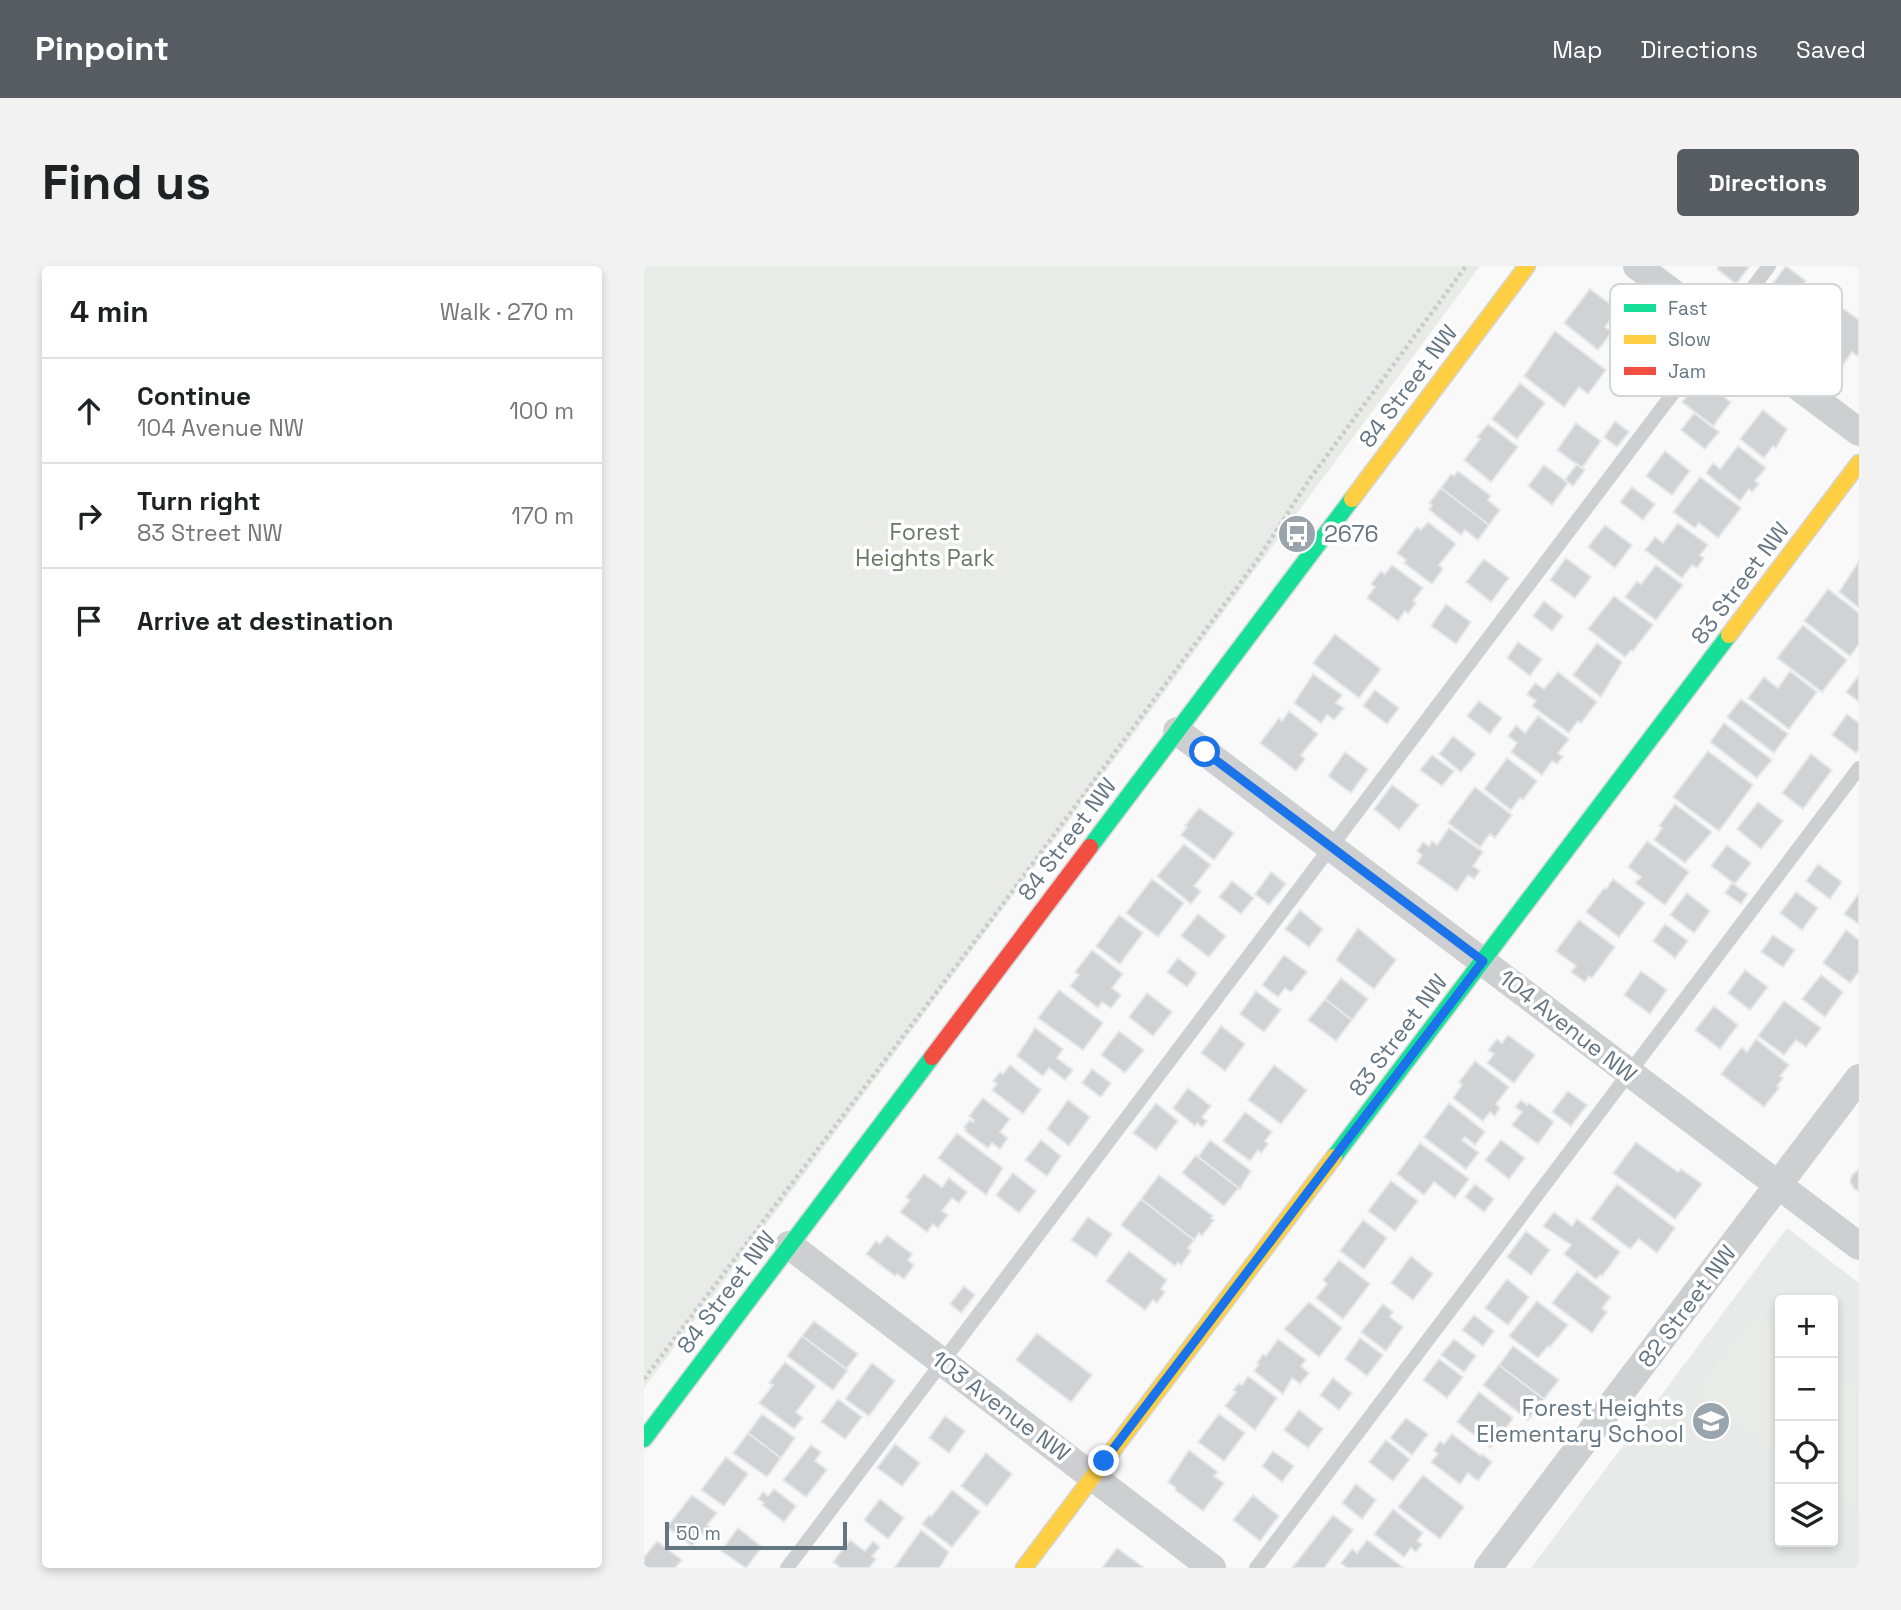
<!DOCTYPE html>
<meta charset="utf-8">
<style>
body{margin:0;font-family:"Space Grotesk",sans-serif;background:#f2f2f2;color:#202124}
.controls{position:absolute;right:21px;bottom:21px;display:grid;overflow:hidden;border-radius:7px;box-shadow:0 4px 10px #0003}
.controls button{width:63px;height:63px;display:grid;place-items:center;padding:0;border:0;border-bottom:2px solid #e0e0e0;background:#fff;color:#202124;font:35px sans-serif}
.scale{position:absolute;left:21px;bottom:18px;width:182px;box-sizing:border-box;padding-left:7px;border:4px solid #657683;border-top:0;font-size:19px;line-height:24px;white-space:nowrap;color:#657683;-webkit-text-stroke:5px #fff;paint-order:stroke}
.stop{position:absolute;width:21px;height:21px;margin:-16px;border:5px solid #1a73e8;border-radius:50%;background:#fff}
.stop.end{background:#1a73e8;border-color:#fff;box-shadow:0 2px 7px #0008}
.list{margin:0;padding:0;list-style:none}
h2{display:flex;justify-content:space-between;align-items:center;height:91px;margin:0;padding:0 28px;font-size:30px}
h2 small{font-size:23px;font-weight:400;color:#757577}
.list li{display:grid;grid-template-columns:46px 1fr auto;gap:21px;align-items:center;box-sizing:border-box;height:105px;padding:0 28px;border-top:2px solid #e0e0e0}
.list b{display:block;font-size:26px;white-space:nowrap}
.list p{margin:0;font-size:23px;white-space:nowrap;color:#757577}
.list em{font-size:23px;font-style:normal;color:#757577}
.icon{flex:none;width:38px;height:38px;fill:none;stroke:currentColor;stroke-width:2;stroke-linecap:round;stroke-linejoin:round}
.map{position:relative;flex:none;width:1215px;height:1302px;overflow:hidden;border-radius:7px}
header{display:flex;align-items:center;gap:42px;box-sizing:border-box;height:98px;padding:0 35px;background:#565c61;color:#fff}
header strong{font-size:33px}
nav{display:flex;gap:38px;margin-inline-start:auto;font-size:24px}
.intro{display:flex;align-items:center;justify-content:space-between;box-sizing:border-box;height:168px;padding:0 42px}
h1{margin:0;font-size:49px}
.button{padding:18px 32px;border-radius:7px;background:#565c61;color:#fff;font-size:24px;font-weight:700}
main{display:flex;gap:42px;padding:0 42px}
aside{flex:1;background:#fff;border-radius:7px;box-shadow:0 4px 10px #0003}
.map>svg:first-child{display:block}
</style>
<header>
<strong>Pinpoint</strong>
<nav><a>Map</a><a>Directions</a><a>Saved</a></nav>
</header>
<div class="intro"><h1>Find us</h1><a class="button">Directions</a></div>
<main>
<aside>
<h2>4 min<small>Walk · 270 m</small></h2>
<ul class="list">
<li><svg class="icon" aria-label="ahead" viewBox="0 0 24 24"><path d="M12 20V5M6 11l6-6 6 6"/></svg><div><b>Continue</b><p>104 Avenue NW</p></div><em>100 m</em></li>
<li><svg class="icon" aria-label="right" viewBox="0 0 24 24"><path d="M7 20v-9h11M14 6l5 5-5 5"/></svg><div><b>Turn right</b><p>83 Street NW</p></div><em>170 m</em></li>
<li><svg class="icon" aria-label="arrive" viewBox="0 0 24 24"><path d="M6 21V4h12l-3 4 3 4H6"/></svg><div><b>Arrive at destination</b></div></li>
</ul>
</aside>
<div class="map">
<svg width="1215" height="1302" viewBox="0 0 1215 1302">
<rect width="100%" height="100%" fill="#f9f9f9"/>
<path fill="#e8e9e9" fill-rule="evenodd" d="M1143,962L1215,1017V1302H887ZM1136,1034H1189V1276H1136Z"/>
<path fill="#e8ebe6" d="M0,0H836L451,520L0,1122Z
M1114,1045L1136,1062V1190L1052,1125Z
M1189,1103L1215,1123V1250L1189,1230Z"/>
<path fill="#d0d2d3" stroke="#e8e8e8" stroke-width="2" d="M1075,0H1106L1092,18L1073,3Z
M1142,0L1162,15L1145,37L1125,22Z
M946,23L974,44L961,61L968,66L954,84L920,57Z
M1194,39L1215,54V88L1213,90L1208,86L1199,99L1167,76Z
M911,65L962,104L944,128L935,121L920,141L880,110Z
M1056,113L1087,136L1069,160L1038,136Z
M876,117L901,137L873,173L848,153Z
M1119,144L1143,163L1132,182L1129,180L1120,192L1096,173Z
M1050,147L1075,166L1061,183L1037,164Z
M971,155L985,166L973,181L960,171Z
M932,157L957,175L938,202L913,184Z
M844,158L874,181L847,216L820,194L836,173L833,171Z
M1094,180L1122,202L1111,215L1115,218L1108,226L1105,223L1096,235L1062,207L1069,197L1076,203Z
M1021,185L1046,205L1028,229L1002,210Z
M933,198L941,204L929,220L921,214Z
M900,199L924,217L908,239L884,220Z
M814,205L847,230L844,234L856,244L845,259L797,222L807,208L810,210Z
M1056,211L1097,242L1074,272L1055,257L1051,262L1029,246Z
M988,221L1011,238L999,254L976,236Z
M797,222L845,259L834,274L821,264L817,269L785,244L788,239L785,237Z
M784,256L812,278L795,299L799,303L788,318L760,297L762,294L753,287L773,261L777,264Z
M1034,257L1064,279L1056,289L1060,292L1053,302L1048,299L1038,312L1001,284L1011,271L1019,277Z
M961,259L988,279L971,302L944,281Z
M922,292L947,311L931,332L906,314Z
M840,293L865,312L847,336L822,316Z
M1215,295V342L1195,326Z
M748,299L779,322L769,335L772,337L764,348L761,345L754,355L723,332L731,321L727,318L737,305L741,308Z
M1012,299L1039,319L1012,354L981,331L993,315L997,318Z
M1184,323L1215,347V378L1206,390L1160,355Z
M970,330L1009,359L989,385L987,384L981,391L944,363Z
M900,335L919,350L908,365L889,350Z
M802,338L827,356L812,378L787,360Z
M1159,359L1203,394L1178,426L1133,392Z
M691,368L737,403L715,432L669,397Z
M874,376L898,393L886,410L863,392Z
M953,377L978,396L957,431L929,409Z
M1146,405L1173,426L1145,463L1104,432L1120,411L1134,422Z
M914,406L953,436L937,457L934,455L925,467L888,440L892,435L883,428L891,417L900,423Z
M669,408L698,429L692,437L700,442L690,454L683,449L677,457L650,437Z
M1215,409V436L1202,426Z
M731,424L755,442L743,458L719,440Z
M1097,433L1144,468L1130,487L1083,451Z
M835,435L858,452L846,468L823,450Z
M645,445L674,468L657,489L661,493L652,505L616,477L635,452L638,455Z
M1203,448L1215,457V483L1212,487L1188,469Z
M894,450L925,473L914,487L919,491L913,498L908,495L898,509L867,486L873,477L864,470L872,459L881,467Z
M1080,457L1128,494L1113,512L1066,476Z
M809,470L832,488L817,506L795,488Z
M1064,485L1109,519L1075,565L1029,531Z
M701,486L724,503L707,527L684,510Z
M1167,488L1188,504L1159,543L1138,527Z
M788,489L810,505L798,520L776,504Z
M863,492L893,515L879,534L876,532L867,544L840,523Z
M748,519L775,539L755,564L730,543Z
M831,521L868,549L851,572L846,568L836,581L804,557Z
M1114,536L1139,555L1117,583L1093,563Z
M1031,538L1068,566L1041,597L1010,574L1018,562L1015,560Z
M555,542L590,567L570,594L537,569L543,561L541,560Z
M805,562L839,586L829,600L836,605L830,613L824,609L813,625L773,597L778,589L773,585L779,576L785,580L788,575L793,579Z
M1003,575L1045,606L1021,639L991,617L997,611L984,601Z
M540,578L567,599L550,620L557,625L547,638L513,610Z
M1083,579L1107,597L1091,618L1067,600Z
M1174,598L1198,616L1186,633L1162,615Z
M627,606L642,618L625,639L611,628Z
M508,613L540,637L514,671L482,647Z
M969,613L1001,637L975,671L942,646L960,622L962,623Z
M588,615L610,632L597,648L575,631Z
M1088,617L1104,628L1097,638L1081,627Z
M1152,626L1174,642L1158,664L1136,647Z
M1043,627L1066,645L1050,667L1026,649Z
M1215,627V658L1200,648Z
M656,644L679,663L665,681L641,663Z
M554,648L582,670L565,691L537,670Z
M475,649L499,667L476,698L452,680Z
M935,654L971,681L948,712L945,710L941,716L927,706L932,700L912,685Z
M1021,658L1044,675L1031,692L1009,675Z
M714,662L752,694L730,723L692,694Z
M1202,664L1215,674V706L1206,717L1179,697Z
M1129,669L1151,684L1139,701L1117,686Z
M448,684L479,708L468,722L477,729L467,742L458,736L454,742L426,720L435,709L431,706Z
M640,689L663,706L647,726L641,722L634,731L618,719Z
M534,692L553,707L543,721L523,706Z
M1101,704L1124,721L1106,744L1084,727Z
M997,705L1023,724L1006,748L980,729Z
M1177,709L1199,726L1181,751L1158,733Z
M697,712L724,733L708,754L681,733Z
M415,724L459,757L439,784L394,752Z
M612,725L637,744L620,766L596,748Z
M503,727L528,746L509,770L485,751Z
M681,733L708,754L692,775L664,754Z
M1140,735L1177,762L1162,781L1152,774L1140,789L1114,770Z
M1070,740L1094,759L1076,783L1051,764Z
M577,760L601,778L581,805L557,787Z
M391,762L419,783L413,792L429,804L421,814L405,802L399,810L373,790Z
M475,765L500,784L481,807L457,789Z
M864,769L891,789L870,817L843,797L850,788L844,784L853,773L858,777Z
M1112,773L1145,799L1136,810L1139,812L1133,820L1135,822L1120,841L1077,808L1098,781L1103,786Z
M831,795L865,821L852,838L856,842L851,850L846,846L839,855L809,832L818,819L815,816Z
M366,799L397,824L379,848L348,824L353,818L349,815L356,806L359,808Z
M630,799L663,824L637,858L604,834Z
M448,803L467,817L457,831L438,817Z
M544,822L567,840L558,851L563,855L558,861L553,857L551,860L529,842Z
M924,825L943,839L927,860L908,846Z
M339,832L366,853L356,866L364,872L356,883L348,877L344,882L321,865L322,863L320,861L326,854L329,856L330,854L325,850Z
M424,834L446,851L425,880L403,863Z
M877,834L883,839L885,837L910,856L894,878L868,859L878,846L871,841Z
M512,837L534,855L512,884L489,867Z
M805,837L841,866L831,879L821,871L818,874L835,887L822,903L780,871Z
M601,846L628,866L621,875L624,878L617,887L614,884L606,895L579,875Z
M313,867L359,902L342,929L294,892Z
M397,874L417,890L403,910L381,894Z
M566,874L607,905L596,923L554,891Z
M857,874L881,892L865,913L841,894Z
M992,876L1034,906L1037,903L1058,918L1031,953L969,907Z
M776,877L825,913L811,932L790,916L780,929L753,908Z
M552,889L596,923L593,924L580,940L538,907Z
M1215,903V925L1210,923L1206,916L1208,909Z
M369,907L392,925L375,947L352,929Z
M280,908L298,921L305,912L323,926L315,937L308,932L298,945L304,949L294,962L289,958L283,966L256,946L266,934L262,931Z
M515,909L569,950L567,952L570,954L558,970L555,967L550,974L497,933Z
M747,915L774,935L751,965L724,945Z
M831,918L850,933L840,946L821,931Z
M973,918L1031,962L1013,987L995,973L986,983L947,953Z
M497,933L550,974L544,982L547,985L537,999L534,996L531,1000L477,959Z
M910,946L928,960L933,953L976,986L958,1010L956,1009L952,1013L920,988L927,979L899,960Z
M444,951L468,968L452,991L427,974Z
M719,954L743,972L720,1003L696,985Z
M882,965L906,984L887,1009L863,991Z
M243,969L268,988L264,994L270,999L260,1013L253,1008L251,1010L222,988L232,975L236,978Z
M485,985L523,1014L517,1023L521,1026L513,1037L509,1034L501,1044L462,1015Z
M767,990L789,1008L769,1034L747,1017Z
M695,994L726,1018L699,1053L672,1032L683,1018L679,1014Z
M933,1005L967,1031L958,1042L963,1046L948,1067L908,1037Z
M863,1013L885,1031L864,1059L841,1042Z
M320,1020L331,1029L317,1047L306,1038Z
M893,1035L924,1059L906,1081L904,1080L894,1092L865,1070Z
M665,1036L698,1062L675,1091L640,1063Z
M739,1038L749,1046L746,1051L759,1061L742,1085L717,1066Z
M830,1049L850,1065L839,1080L818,1064Z
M170,1055L214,1088L202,1103L158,1070Z
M393,1067L448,1109L427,1136L372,1094Z
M158,1070L204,1104L189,1124L143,1090Z
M716,1072L739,1089L723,1110L701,1093Z
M634,1073L662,1094L657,1100L665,1107L656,1118L648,1112L639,1128L610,1105L615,1098L613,1097L619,1088L622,1090Z
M810,1073L832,1090L820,1106L797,1089Z
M869,1080L915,1114L900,1133L855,1099Z
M795,1093L819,1111L803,1132L779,1114Z
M141,1096L172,1120L152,1146L159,1152L150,1163L115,1137L129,1119L125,1117Z
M228,1097L251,1115L225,1150L201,1133Z
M855,1099L900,1133L884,1154L839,1119Z
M604,1110L633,1132L611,1164L581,1140L592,1126L589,1124L595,1117L598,1119Z
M689,1112L708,1127L695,1144L676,1129Z
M835,1126L869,1152L862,1162L865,1164L859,1173L855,1171L847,1182L813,1156Z
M194,1133L218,1151L201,1173L177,1156Z
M655,1144L679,1163L664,1182L640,1164Z
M118,1148L151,1172L137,1192L104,1167Z
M575,1148L601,1167L580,1195L554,1176Z
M301,1150L321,1165L305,1187L285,1172Z
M762,1152L784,1168L768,1189L746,1172Z
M104,1167L137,1192L123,1211L89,1187Z
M808,1168L837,1190L838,1188L848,1196L834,1215L824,1207L816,1218L787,1196L794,1188L790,1184L796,1175L800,1178Z
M742,1174L766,1193L749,1215L725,1196Z
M251,1178L276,1197L258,1220L233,1202Z
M167,1179L177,1186L171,1195L183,1204L162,1231L139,1214Z
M545,1184L574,1206L570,1210L580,1217L559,1245L531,1224L532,1222L524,1216Z
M629,1185L650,1200L638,1216L618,1200Z
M342,1187L368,1208L343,1240L317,1220Z
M82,1191L104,1208L80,1240L57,1224Z
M779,1209L820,1241L796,1273L754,1241Z
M712,1218L732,1234L718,1253L698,1237Z
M130,1223L152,1240L140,1256L118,1239L120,1237L114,1233L119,1226L124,1230Z
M308,1224L336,1246L308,1281L278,1258L285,1249L287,1251Z
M48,1229L73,1247L63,1259L66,1261L60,1269L57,1267L48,1280L23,1261Z
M609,1229L635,1250L616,1275L589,1254Z
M236,1233L260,1252L244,1273L220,1254Z
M749,1243L779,1267L773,1275L778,1278L772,1286L767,1282L760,1291L730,1268Z
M689,1249L709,1264L680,1302H648Z
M94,1262L118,1281L102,1302L77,1285Z
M277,1264L305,1286L298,1298L295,1302H250Z
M206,1274L221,1285L229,1275L236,1281L228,1290L232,1293L225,1302H197L189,1296Z
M723,1274L760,1302H703L697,1297L708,1283L713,1287Z
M13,1275L38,1294L31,1302H0V1291Z
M473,1282L499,1301L498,1302H458Z"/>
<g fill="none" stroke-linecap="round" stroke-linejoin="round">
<defs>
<path id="fast" d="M446,581L708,233
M690,891L1085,369
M0,1173L288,791"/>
<path id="slow" d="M708,233L883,0
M1085,369L1215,197
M380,1302L690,891"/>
<path id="jam" d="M288,791L446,581"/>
</defs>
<use href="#fast" stroke="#d5d6d7" stroke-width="19"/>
<use href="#slow" stroke="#d5d6d7" stroke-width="19"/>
<use href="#jam" stroke="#d5d6d7" stroke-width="19"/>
<path stroke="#cbcccd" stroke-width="4.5" stroke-dasharray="3.5 3.5" stroke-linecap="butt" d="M0,1113L347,654L614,293L665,214L822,0"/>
<path stroke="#cecfd0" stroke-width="14" d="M143,1302L1125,0
M612,1302L1215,502"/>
<path stroke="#cecfd0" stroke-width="28" d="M993,0L1215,166
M533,465L1215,980
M145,979L568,1302
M844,1302L1215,812"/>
<use href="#fast" stroke="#16e098" stroke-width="16"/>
<use href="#slow" stroke="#ffcf43" stroke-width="16"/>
<use href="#jam" stroke="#f24e42" stroke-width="16"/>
</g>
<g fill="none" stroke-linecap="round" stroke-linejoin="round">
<path stroke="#1a73e8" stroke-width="9" d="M460,1195L839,695L561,486"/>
</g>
<defs>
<symbol id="bus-disc" viewBox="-11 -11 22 22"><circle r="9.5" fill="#99a4ac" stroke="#fff"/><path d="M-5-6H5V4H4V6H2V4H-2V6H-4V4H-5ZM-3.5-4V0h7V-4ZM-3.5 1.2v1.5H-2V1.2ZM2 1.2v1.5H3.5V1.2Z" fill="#fff"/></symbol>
<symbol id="school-disc" viewBox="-11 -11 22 22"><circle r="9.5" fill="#99a4ac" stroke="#fff"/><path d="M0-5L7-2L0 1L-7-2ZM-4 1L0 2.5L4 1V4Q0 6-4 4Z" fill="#fff"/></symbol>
</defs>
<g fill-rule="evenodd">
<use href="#bus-disc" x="631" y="246" width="44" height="44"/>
<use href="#school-disc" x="1045" y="1133" width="44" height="44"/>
</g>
<g text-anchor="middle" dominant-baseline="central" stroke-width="7" stroke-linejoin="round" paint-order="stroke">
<g font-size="23" fill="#657683" stroke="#fff">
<text transform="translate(764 120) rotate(-53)">84 Street NW</text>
<text transform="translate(1096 317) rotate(-53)">83 Street NW</text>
<text transform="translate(423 573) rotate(-53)">84 Street NW</text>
<text transform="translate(924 760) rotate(38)">104 Avenue NW</text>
<text transform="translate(754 769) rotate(-53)">83 Street NW</text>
<text transform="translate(82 1026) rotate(-53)">84 Street NW</text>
<text transform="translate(1043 1040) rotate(-53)">82 Street NW</text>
<text transform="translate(357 1140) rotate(37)">103 Avenue NW</text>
</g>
<g font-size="23" fill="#687a64" stroke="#fff">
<text x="281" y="266">Forest<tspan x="281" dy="26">Heights Park</tspan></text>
</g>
<g font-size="23" fill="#657683" stroke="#fff" text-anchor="start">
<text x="680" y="268">2676</text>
<text x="1040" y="1142" text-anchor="end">Forest Heights<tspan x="1040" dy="26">Elementary School</tspan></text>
</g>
</g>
<rect x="966" y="18" width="232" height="112" rx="10" fill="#fff" stroke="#d1d6da" stroke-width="2"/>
<rect x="980" y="38" width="32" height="8" fill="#16e098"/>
<rect x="980" y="69" width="32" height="9" fill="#ffcf43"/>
<rect x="980" y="101" width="32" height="8" fill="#f24e42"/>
<g font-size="19" fill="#657683">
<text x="1024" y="49">Fast</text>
<text x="1024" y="80">Slow</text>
<text x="1024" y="112">Jam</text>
</g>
</svg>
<div class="controls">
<button>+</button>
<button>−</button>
<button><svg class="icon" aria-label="locate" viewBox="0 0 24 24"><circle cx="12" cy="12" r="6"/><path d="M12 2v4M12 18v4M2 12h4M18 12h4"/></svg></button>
<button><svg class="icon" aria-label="layers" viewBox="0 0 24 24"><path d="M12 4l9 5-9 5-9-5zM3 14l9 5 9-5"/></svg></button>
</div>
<div class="scale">50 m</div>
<div class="stop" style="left:561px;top:486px"></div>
<div class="stop end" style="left:460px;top:1195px"></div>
</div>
</main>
